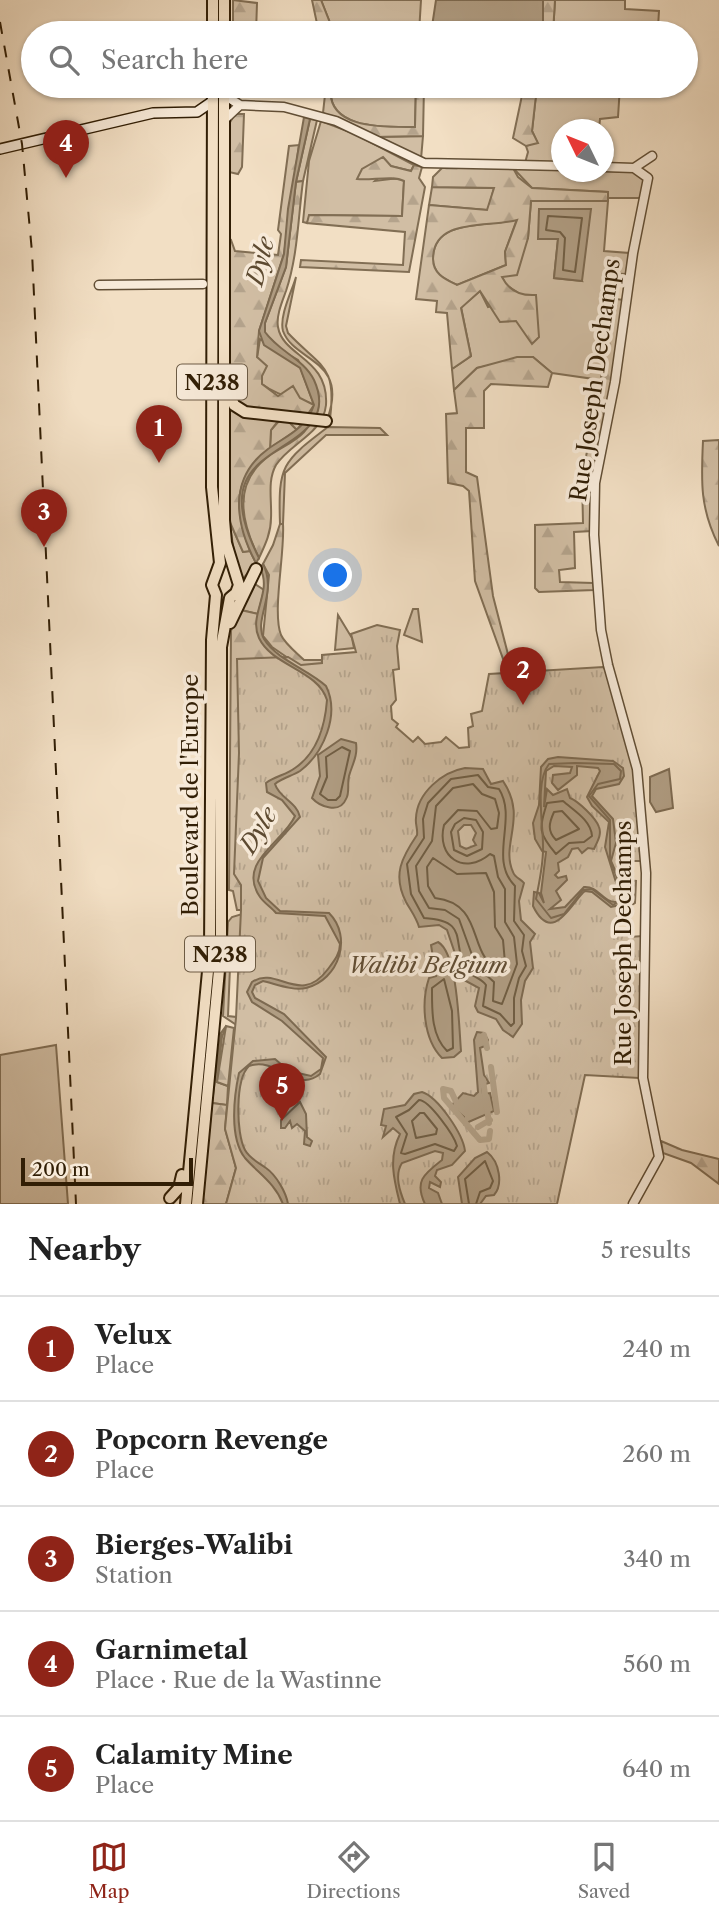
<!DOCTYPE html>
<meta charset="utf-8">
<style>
body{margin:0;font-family:"Libre Caslon Text",serif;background:#f2f2f2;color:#222}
.compass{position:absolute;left:551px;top:119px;width:63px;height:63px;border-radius:50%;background:#fff;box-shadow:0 2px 5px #0004;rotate:313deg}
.scale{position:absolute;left:21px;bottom:18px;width:172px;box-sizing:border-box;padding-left:7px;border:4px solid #311e05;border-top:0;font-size:19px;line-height:24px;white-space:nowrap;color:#311e05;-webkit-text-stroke:5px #f7ead9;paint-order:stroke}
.you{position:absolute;left:336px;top:576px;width:24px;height:24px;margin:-18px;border:5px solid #fff;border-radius:50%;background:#1a73e8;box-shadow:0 0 0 10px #1a73e833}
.badge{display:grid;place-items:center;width:46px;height:46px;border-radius:50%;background:#8f2418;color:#fff;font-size:23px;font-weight:700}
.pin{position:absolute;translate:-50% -58px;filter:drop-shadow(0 2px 4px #0008)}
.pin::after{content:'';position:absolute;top:37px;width:24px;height:21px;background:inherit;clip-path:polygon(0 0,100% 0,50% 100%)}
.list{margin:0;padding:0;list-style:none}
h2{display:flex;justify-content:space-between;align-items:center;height:91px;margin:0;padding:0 28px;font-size:30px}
h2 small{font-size:23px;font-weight:400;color:#767676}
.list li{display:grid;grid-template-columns:46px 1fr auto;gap:21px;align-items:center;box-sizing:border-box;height:105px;padding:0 28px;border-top:2px solid #e0e0e0}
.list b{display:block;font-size:26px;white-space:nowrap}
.list p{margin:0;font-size:23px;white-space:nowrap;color:#767676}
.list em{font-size:23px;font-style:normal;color:#767676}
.icon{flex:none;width:38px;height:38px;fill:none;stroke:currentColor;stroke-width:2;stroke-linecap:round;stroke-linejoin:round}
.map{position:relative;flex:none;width:719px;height:1204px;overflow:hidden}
.search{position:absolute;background:#fff;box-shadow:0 2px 5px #0004;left:21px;right:21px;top:21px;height:77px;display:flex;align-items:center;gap:18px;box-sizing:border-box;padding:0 24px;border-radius:38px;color:#767676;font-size:26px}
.sheet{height:616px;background:#fff}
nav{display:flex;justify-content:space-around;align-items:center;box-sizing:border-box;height:98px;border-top:2px solid #e0e0e0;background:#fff;font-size:19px;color:#767676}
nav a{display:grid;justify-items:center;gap:4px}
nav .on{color:#8f2418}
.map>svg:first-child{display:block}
</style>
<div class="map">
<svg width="719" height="1204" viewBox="0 0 719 1204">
<defs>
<pattern id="forest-firs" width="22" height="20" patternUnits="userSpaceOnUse" patternTransform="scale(1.75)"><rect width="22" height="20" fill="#d1bea4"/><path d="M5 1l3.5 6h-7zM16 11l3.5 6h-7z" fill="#b4a38c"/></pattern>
<pattern id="park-tufts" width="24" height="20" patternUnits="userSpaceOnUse" patternTransform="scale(1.75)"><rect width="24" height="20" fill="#d1bea4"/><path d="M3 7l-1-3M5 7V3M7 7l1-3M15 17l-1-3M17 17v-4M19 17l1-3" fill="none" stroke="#b4a38c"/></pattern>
</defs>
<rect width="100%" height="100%" fill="#f2dfc4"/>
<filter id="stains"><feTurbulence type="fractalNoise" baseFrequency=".00286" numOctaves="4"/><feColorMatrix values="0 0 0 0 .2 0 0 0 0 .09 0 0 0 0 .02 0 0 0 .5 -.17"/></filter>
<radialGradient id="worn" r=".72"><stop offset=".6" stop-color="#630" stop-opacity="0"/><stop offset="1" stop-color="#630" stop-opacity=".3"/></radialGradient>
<path fill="#d1bea4" stroke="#816e54" stroke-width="2" fill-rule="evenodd" d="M321,0H421L419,33H334Z
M555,0H625V9L659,11L658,27L624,26L623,33H553Z
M331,86H416L415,127C385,127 325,130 331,86Z
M537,86H620L618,117L600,119L599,129L562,130L561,163H525L528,152L526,146L537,142L532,131Z
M310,119L317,120L303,181L296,182Z
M321,121L355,134L414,165L411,171L391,166L375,181L399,178L404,181L402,216L310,215L307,223L303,222L309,161Z
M423,136L421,159L373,137Z
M513,168L640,172L645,182L642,198H608V192L532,188Z
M432,187L494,188L488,210L429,205Z
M531,201H608L604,251L629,253L626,274L604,273L602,296L609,298L601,380L552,373L533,357L477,368L454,390L452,369L471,356L461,307L480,291L488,307L523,296L506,285L502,277L528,238ZM558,239L582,281L554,278Z
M517,219L505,252L506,265L457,285C445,279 433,274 433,259C433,217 489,228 517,219Z
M296,277L286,326L288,333C321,368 337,364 330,419L328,417C348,359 294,362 283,331C279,316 292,291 296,277Z
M260,339L300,367L314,405C293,395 282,399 262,384L257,358Z
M287,420L297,430L270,448L271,430L279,421Z
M328,427L380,428L387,435H326L285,473L283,524H280C278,465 282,462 328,427Z
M229,520L243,552L250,551L256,563L243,579L235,558Z
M252,582L264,590L258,614L237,609Z
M413,609H418L422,642L404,635Z
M338,615L352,638L354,648L335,650Z
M242,914V950L230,967L228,1016L245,1018L235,1024L223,1016L228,922L232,917Z
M226,1026L222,1037L217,1082L228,1086L227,1105L212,1103L221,1033Z
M56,1045L68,1204H0V1055Z"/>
<path fill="url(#forest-firs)" stroke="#816e54" stroke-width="2" fill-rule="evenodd" d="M233,0L257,3L256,33H233Z
M312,0H321L334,33H319Z
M543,0H555L553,33H543Z
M326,86H331C325,130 385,127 415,127L416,86H424L423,136L373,137L323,113Z
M524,86H537L532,131L538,143L526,146L513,138Z
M235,114H244L242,167L238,174L229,172V124Z
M299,145L284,254L259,331L257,357L267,366L262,376V384L278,396L293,386L300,398L314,405L297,430L287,420L278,421L271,430L270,448C232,478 234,509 250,551L243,552L229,520L228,241L231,240L235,251L278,255L281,234L278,230L289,146Z
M383,157L391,166L411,171L414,165L422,167L419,178L425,187L409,272L300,267L301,260L403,265L405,232L307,223L309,215L402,216L404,181C393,175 370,181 357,179L362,169Z
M442,168H513L518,177L532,188L608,192V201H531L528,238L517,275L502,277C509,291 521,296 536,295L539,337L532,344L516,321L500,322L480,291L461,308L471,356L452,369L447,313L436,312L437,301L416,299L429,205L487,210L494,188L432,187L433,177ZM517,220L505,252L506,265L457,285C445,279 433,274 433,259C433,217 489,228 517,220Z
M303,181C298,218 298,255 286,291C282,302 276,316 278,327C283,357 329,358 326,405C323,434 290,443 276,465C267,481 272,500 271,518C271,533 265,545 259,558C241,522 232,483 269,456C280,448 295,442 304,432C312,424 315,407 319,397L298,360L284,352L265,333V323L286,267L296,182Z
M609,298L624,300L614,381L595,471L592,531L574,532L575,568L559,570L560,582L593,583L594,590L539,592L535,588V525L583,523L582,477L601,380Z
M517,357H533L552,373L548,387L491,384L484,391V428H466V472L477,477L493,596L511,666L506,667L475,581L469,491L463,486L448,483L446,414L457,413L454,390L477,368Z
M719,440V546C700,509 701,482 703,441Z
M280,524H283C285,553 272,612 281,635C285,644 297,653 304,660H322L320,680L272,647L263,636L269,575L263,564L273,545Z
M236,609L258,614C254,644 277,657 299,672L249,741L235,874L241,885V910H237L233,891L229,890L231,631Z
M226,1026L234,1028L228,1086L217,1082Z
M212,1103L227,1105L225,1129L236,1168L226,1204H202Z
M661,1141L682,1150L719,1159V1184L691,1163L663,1153Z"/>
<path fill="url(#park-tufts)" stroke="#816e54" stroke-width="2" d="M377,625L400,630L397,646L399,669L393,670L396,700L391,706L392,719L398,724L396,727L413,742L418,737L425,744L441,742L446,737L459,748L469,747L468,728L473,726L471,714L482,711L489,674L603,667L606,670L636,773L642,861H623L627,880L636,881L635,903L619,913L614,924L620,933L624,931L629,937L643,936L639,1078L585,1075L557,1204H226L236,1168L225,1129L236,1018L241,910V885L234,874L239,753L237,659L288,657L301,665L322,663V655L356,652L351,634Z"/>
<path fill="#b09d83" stroke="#7d6a51" stroke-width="2" fill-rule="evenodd" d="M436,0H543V33H431Z
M304,117L310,119L296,182L286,267L265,323V332C279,352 303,358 314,380C340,437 263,442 246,481C235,505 248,536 259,558L256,563C235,524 228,478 268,449C286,436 306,429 314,405L300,368L264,345L259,331L284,254L288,209Z
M539,209H591L582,281L554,278L558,239H538Z
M263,564C278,593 253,619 264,639C277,660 309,670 326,686C340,714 324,753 300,771C292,776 282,778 275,784C279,798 297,802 300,817L263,858L258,881L266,898L280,911L329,913C353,937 339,980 306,988C293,991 276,984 263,981L255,985L252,992L255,998L284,1014L326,1057L320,1074C296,1094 277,1056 249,1066C235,1079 236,1134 245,1150C250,1159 258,1162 266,1168C276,1175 286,1192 288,1204H283C275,1183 259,1174 245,1158C229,1138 234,1096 239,1073L253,1061L275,1059L289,1071L311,1076L321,1069L323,1058L282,1021L252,1002L247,992L252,982C277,965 300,1007 328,969C334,961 340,954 340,944L325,916L276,913C271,907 264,903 260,897C236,862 284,842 295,816L282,800L267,792L266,783C275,776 286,775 295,768C317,753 325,726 327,700C318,670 272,666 259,638C248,615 273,592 260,568Z
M341,739L356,743C358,756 352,765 349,776C347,784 350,793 346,799C340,814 320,807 312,798L320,776L318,755Z
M558,757L613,761L623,768L624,776L619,784L596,789L592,796L613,819L616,843L611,861L626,896L620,905L611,907L592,892L585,891C572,901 553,947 533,906L534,892L539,893L544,903L541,893L546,852L542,851L535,839L533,823L539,805L541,767L548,759ZM554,766L572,767L570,773L553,775L552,783L558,790L577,775V766L598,768L600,771L587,797L592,806L609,822L605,847L619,892L617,902C603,903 599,886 584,887L565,907L550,909L561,900L556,891L567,880L566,876L558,878L555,875L559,871L558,863L568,857L572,849L578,848L582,853L588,848L594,849C597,842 602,835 599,827C596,818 578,801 570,798L567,789L553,795L547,789L544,807L546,771Z
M465,768L483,769L491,784L503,781C528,818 500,844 513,872C515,878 521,879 524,883L519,901L521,920L535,934L530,942L533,968L525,981L521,1000L522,1024L513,1037L503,1030L496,1019L478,1012L475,1006L479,988L464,980L447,930L439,925L419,927C416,917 411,911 406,902C392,875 402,857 417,835C418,829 415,824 416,818C417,793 442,772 465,768ZM464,825H471L476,833L473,840L476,845L466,849L460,846L458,831Z
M669,769L673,808L656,812L650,802V777Z
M438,942C458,953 459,1029 461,1051L454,1057L442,1058C423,1039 421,1002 429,978L436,976L431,945Z
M477,1032L484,1033L488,1040L485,1046L480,1048L484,1075L489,1083L482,1085L483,1094L490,1093L494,1111L464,1124V1117L451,1106L463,1093L474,1096L478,1092L474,1040Z
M422,1092C438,1097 463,1134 465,1151L452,1165L437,1170L435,1176L441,1182L440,1187L430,1182L429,1188L438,1193L442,1204H425C414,1181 424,1174 442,1160L443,1153L435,1151L402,1163C394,1175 400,1192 405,1204H400C394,1180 388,1158 400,1134L393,1128L383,1137L386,1126L381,1125L384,1109L405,1105L414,1094Z
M300,1102L306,1114L307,1137L312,1141L310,1146L304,1144L305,1131L297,1124L292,1128L290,1121L285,1128H281V1120Z
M487,1152C500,1162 503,1185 494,1195L486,1196L480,1204H462L458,1177L475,1158Z"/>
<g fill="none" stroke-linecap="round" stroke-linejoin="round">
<path stroke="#705e44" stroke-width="2" d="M548,216L582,218L575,272L563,270L565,238L560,232L546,230Z
M342,747L350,751L340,796L336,800H328L320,794L327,777L326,757Z
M478,775L488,787L499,789C518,819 488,859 515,886L514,921L524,935L522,951L526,966L519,978L514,998V1023L511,1026L500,1014L483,1006L486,985C481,978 472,977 468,971C449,943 472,921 424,918L411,894L407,864L424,838L423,819L428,803L451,779Z
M473,784L482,794L495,799L499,813L497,828L491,829L477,811L458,810L444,825C436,857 464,876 490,854L494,856L498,877L505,889V922L514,937L517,964L502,1004L493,1001L494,982L476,966L459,919L445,910L429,908L419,891L416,866L432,841L436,806L453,788Z
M563,801C573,810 591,820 592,836L584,842L569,843L556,854C538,833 539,829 547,803Z
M562,811L579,829L556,840C547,831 549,823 554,812Z
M464,818L476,820L483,832L482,849L467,856L454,850L451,832L455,824Z
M433,858L457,874L486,873L494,892L495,927L503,940L505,963L502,969C465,960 488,904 435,898L428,886L427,867Z
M444,979L452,1011L453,1048L447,1051C431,1035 432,1010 432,988Z
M419,1100C429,1100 454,1135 457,1146L454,1151L435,1144L405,1154L401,1153L407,1134L396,1117L409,1110Z
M420,1113H424L437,1129L436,1134L416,1138L412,1121Z
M469,1204L465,1179L485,1161L493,1181L490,1188L480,1192L476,1204"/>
<path stroke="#7d6a51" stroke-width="2" d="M575,763L614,764L621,771L620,779L598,784L589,796L610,820V860L621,887V900L613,905L592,889L583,890L564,914L551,918L536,899C539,883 543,866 543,850C544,827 534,783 549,764Z"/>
<path stroke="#b09d83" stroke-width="6" d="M484,1035L487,1048
M491,1067L497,1112
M483,1080L489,1123
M458,1106L451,1091L443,1089L444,1098L480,1140L489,1139L490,1131
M478,1127L490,1120"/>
<defs>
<path id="tertiary" d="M225,86L232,100L240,105
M224,120L240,105L284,107L336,121L424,163L562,166
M604,167L634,168L652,156
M99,285L203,284
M633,1204L659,1157L643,1078L646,873L637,769L608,665L601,630L594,535L595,483L615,382L633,253L648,178L634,168"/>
<path id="secondary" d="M0,149L153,113L197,112L213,101"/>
<path id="trunk" d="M213,33V0
M224,33V0
M227,386L234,405L245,412L326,421
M230,623L256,569
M170,1198L179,1188L182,1175
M186,1204L210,950L212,640L216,595L212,585L220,563L212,487L213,86
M197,1204L221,949V647L230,598L236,593L239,585L226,543L224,520V86"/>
</defs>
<use href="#tertiary" stroke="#614e35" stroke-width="11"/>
<use href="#secondary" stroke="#311e05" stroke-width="12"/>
<use href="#trunk" stroke="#311e05" stroke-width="14"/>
<use href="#tertiary" stroke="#f7ead9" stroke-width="8"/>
<use href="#secondary" stroke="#f7ead9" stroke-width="9"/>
<use href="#trunk" stroke="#f2dfc4" stroke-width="10"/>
<path stroke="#311e05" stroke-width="2" stroke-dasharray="12 12" stroke-linecap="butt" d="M0,22L22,144L32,252L76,1204"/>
</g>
<g text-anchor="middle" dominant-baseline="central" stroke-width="7" stroke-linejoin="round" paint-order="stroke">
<g fill="#f7ead9" stroke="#6c5b45" stroke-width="2">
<rect x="177" y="364.5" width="70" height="35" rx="5"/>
<rect x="185" y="936.5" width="70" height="35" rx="5"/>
</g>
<g font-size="21" font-weight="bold" fill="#311e05">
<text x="212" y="382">N238</text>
<text x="220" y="954">N238</text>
</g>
<g font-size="23" fill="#311e05" stroke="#f7ead9">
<text transform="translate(595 380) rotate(-82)">Rue Joseph Dechamps</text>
<text transform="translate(190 795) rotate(-90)">Boulevard de l'Europe</text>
<text transform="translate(623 943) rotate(-90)">Rue Joseph Dechamps</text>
</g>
<g font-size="23" font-style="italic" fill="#614e35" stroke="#f7ead9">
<text x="428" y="965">Walibi Belgium</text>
</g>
<g font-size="24" font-style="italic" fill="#5d4a31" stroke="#f7ead9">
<text transform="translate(260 261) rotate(-75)">Dyle</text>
<text transform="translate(258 830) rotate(-59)">Dyle</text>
</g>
</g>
<rect width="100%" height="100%" filter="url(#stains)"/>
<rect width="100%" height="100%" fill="url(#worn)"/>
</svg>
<svg class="compass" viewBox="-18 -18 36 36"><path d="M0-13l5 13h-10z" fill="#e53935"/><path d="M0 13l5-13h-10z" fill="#767676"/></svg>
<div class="scale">200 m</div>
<div class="you"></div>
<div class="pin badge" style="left:159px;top:463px">1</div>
<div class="pin badge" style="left:523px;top:705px">2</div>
<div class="pin badge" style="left:44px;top:547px">3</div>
<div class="pin badge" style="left:66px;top:178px">4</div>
<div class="pin badge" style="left:282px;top:1121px">5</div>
<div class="search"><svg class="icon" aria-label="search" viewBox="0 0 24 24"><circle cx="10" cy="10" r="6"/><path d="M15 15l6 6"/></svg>Search here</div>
</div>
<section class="sheet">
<h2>Nearby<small>5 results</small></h2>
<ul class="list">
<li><span class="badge">1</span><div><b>Velux</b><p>Place</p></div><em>240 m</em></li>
<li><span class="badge">2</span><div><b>Popcorn Revenge</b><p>Place</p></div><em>260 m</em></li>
<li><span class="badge">3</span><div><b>Bierges-Walibi</b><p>Station</p></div><em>340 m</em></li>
<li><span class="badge">4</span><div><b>Garnimetal</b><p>Place · Rue de la Wastinne</p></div><em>560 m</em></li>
<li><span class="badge">5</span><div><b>Calamity Mine</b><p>Place</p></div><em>640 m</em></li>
</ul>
</section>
<nav>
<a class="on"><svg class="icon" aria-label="map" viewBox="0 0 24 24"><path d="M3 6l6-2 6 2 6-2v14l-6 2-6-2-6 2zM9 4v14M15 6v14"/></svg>Map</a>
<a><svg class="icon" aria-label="directions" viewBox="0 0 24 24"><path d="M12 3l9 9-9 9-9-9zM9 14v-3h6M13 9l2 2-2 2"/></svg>Directions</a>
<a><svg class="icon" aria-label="saved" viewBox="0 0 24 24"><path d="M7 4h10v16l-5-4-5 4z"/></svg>Saved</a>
</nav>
